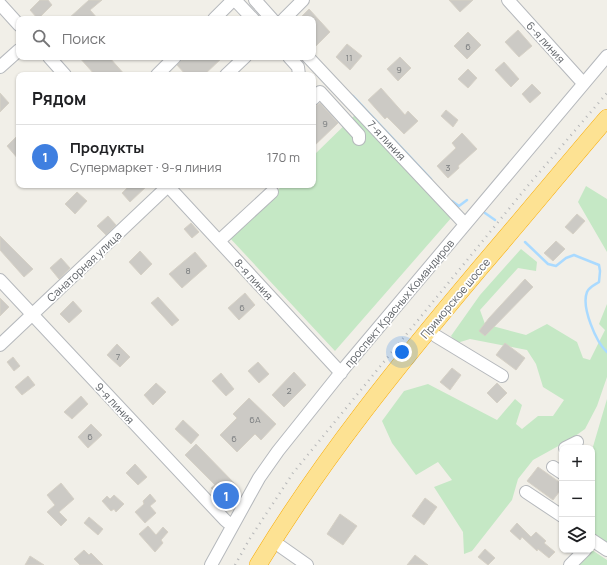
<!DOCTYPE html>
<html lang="ru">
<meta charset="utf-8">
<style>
body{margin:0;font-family:Manrope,sans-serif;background:#f2f2f2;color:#202124}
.controls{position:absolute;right:12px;bottom:12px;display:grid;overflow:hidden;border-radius:8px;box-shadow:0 1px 3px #0004}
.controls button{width:36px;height:36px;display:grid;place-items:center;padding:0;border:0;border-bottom:1px solid #e0e0e0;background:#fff;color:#202124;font:20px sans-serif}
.you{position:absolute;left:402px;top:352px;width:14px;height:14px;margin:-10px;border:3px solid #fff;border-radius:50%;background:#1a73e8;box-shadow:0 0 0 6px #1a73e833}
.badge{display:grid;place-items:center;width:26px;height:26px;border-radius:50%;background:#ea4335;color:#fff;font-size:13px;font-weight:700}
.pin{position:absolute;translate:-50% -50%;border:2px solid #fff;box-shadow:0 1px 4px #0006}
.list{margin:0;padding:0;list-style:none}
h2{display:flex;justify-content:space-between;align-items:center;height:52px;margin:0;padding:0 16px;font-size:17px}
h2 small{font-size:13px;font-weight:400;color:#757577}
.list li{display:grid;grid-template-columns:26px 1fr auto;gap:12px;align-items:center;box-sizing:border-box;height:64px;padding:0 16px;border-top:1px solid #e0e0e0}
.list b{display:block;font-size:15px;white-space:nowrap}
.list p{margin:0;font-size:13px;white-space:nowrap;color:#757577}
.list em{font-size:13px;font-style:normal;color:#757577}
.icon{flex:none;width:22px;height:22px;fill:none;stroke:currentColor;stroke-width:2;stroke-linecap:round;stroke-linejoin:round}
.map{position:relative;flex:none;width:607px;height:565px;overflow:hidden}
.search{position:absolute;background:#fff;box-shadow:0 1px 3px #0004;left:16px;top:16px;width:300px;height:44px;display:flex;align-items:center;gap:10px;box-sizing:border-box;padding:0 14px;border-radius:8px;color:#757577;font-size:15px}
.panel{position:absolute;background:#fff;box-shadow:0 1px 3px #0004;left:16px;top:72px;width:300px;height:116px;border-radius:8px}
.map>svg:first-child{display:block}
</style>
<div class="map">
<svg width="607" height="565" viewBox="0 0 607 565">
<rect width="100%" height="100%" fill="#f1efe8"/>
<path fill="#c5e8c5" d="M355,115L452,217L335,351L229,237L283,185H313V156Z
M586,186L607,199V252L578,202Z
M521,249L537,262L536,271L518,268L480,310L485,324L526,335L547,324L577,342L583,358L590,360L605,330L599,324L607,304V377L597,406L585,429L571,439L533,460L518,479L512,500L472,551L464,554L463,532L434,487L452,480L438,462L416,475L392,443L382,421L404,391L428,384L497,420L515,399L522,405L516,424L522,429L538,416H553L564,400L543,387L536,364L527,350L470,339L457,343L451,336L480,295Z
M607,399V548L592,536V450Z
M592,550L607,560V565H576Z"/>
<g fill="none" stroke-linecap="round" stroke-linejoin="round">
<path stroke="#aadaff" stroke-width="2.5" d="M353,96L431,179
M452,201L459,206L467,200
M485,213L495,220
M525,242L548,264L556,266L566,258L574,255L599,265L600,271L599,282C595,285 589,287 587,292C581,307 596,342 607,352"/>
</g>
<path fill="#cccac5" stroke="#d6d1c6" d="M40,0H48L52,5L38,19L30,10Z
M89,0H102L90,10L98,19H68Z
M449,0H473L460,12Z
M309,9L330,32L313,49V19H299Z
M518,30L532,46L519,57L505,42Z
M468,32L481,45L467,59L454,46Z
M347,44L362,56L350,70L336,57Z
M79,57H109L125,75H95Z
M184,57H223L204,75H186L177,65Z
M400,57L411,68L398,81L387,69Z
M504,62L519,79L511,87L495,70Z
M468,69L477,78L468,88L458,79Z
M532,84L541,93L530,103L522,94Z
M381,88L405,115L408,111L418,121L404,134L387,117L385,119L368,100Z
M0,93L9,103L0,112Z
M320,103L338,123L313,147V108Z
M446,110L458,120L453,127L441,116Z
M462,133L477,149L458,166L459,168L448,178L437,166L456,148L452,143Z
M19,134V160L7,146Z
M130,185H148L130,202L122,193Z
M77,192L87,201L75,214L65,204Z
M577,214L585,221L573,234L565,227Z
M108,216L116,225L106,235L97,226Z
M191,223L199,232L192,238L184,229Z
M0,236L33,269L24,277L0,250Z
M556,241L565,249L553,261L544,253Z
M140,251L152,264L141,275L129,262Z
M195,252L207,266L182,288L169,274Z
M61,258L70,268L59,279L50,268Z
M525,279L533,287L485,336L479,331L489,318Z
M245,293L255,305L239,320L228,308Z
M158,297L179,320L172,326L151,303Z
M0,298L9,307L0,316Z
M73,301L82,311L69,323L60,314Z
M505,343L525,358L516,370L496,355Z
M117,344L130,357L120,367L107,355Z
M13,357L20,366L14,371L7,362Z
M258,362L269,374L259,383L248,371Z
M452,368L461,375L450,390L440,382Z
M294,372L306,385L284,407L272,395Z
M221,373L234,389L226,396L212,381Z
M28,376L35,385L22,395L15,387Z
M156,383L166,392L153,405L144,395Z
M497,383L507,393L497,403L487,393Z
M81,396L88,404L72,419L64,412Z
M249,398L276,424L261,440L255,434L237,452L220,435L237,418L233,414Z
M183,420L199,435L191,444L175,429Z
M91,424L102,435L88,448L78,437Z
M196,444L237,486L227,504L211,488L215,485L185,455Z
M135,464L147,477L138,485L126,473Z
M538,467L562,484V488L553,500L527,481Z
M61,483L74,499L59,512L67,520L61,526L47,512L55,505L47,495Z
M150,494L156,501L150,506L156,513L145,523L135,512L144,504L143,501Z
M114,495L124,504L116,512L114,509L111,511L102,501L107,496L110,499Z
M425,498L437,507L424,525L412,516Z
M340,514L357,526L343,545L327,534Z
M89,517L103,529L98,535L84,523Z
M517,523L531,537L536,532L546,541L544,543L555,552L549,558L538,549L537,551L522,537L520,540L510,531Z
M148,526L156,535L163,527L168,532L161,540L163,543L155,552L139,534Z
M485,549L495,558L488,565L478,557Z
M84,550L89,555L91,553L103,565H80L74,559Z
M415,555L428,565H407Z
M30,556L44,565H25Z"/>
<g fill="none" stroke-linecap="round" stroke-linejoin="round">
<defs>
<path id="minor" d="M235,0L253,19
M255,0L272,19
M508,0L583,83
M0,4L19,25
M214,19L233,0
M284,19L303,0
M49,57L65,75
M289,57L298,67L299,75
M308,57L465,224
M0,67L19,50
M157,75L175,57
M226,75L245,57
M313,99L320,92L359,135V139
M167,185L341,373
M219,241L272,192
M0,280L225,520L232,526
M436,336L502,376
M0,345L168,186
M565,448L577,442
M553,467L562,473
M526,492L562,516
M592,540L607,550
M280,546L307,565
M211,565L259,478L278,451L346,366L607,56
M570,565L585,550"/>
<path id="highway" d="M258,565C322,459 400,363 480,268C523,218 564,168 607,118"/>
</defs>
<use href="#minor" stroke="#b5b8bc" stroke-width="14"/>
<use href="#highway" stroke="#f9ab00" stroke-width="18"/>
<use href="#minor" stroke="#fff" stroke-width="12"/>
<use href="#highway" stroke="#fde293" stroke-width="17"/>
<path stroke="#b6b7b8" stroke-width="2.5" stroke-dasharray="1 5" stroke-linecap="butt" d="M235,565L249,540L293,473L526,188L607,93"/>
</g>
<g text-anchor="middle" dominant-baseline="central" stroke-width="3.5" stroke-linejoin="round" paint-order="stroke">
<g font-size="9" fill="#7a7d7f">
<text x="468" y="46">6</text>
<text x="349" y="57">11</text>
<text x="399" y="69">9</text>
<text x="325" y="123">9</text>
<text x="448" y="167">3</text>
<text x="188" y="270">8</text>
<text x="242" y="307">6</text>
<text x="118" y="356">7</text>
<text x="289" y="390">2</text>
<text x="255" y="419">6А</text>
<text x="90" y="436">6</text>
<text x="234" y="438">6</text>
</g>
<g font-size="11" fill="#5f6368" stroke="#fff">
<text transform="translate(546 42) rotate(48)">6-я линия</text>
<text transform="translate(387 140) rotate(47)">7-я линия</text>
<text transform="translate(84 266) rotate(-43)">Санаторная улица</text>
<text transform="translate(254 279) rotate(47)">8-я линия</text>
<text transform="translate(455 298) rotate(-50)">Приморское шоссе</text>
<text transform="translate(399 303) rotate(-50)">проспект Красных Командиров</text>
<text transform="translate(115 403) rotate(47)">9-я линия</text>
</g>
</g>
</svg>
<div class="controls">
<button>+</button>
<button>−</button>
<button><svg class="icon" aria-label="layers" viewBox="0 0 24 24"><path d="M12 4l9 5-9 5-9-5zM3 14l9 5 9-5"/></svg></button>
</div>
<div class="you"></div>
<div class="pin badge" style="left:226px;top:496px;background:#3f7fe0">1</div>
<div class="search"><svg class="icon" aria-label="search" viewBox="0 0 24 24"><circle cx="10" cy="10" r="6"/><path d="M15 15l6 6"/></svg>Поиск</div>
<section class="panel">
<h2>Рядом<small></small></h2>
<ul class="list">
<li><span class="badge" style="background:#3f7fe0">1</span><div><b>Продукты</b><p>Супермаркет · 9-я линия</p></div><em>170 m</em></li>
</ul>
</section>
</div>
